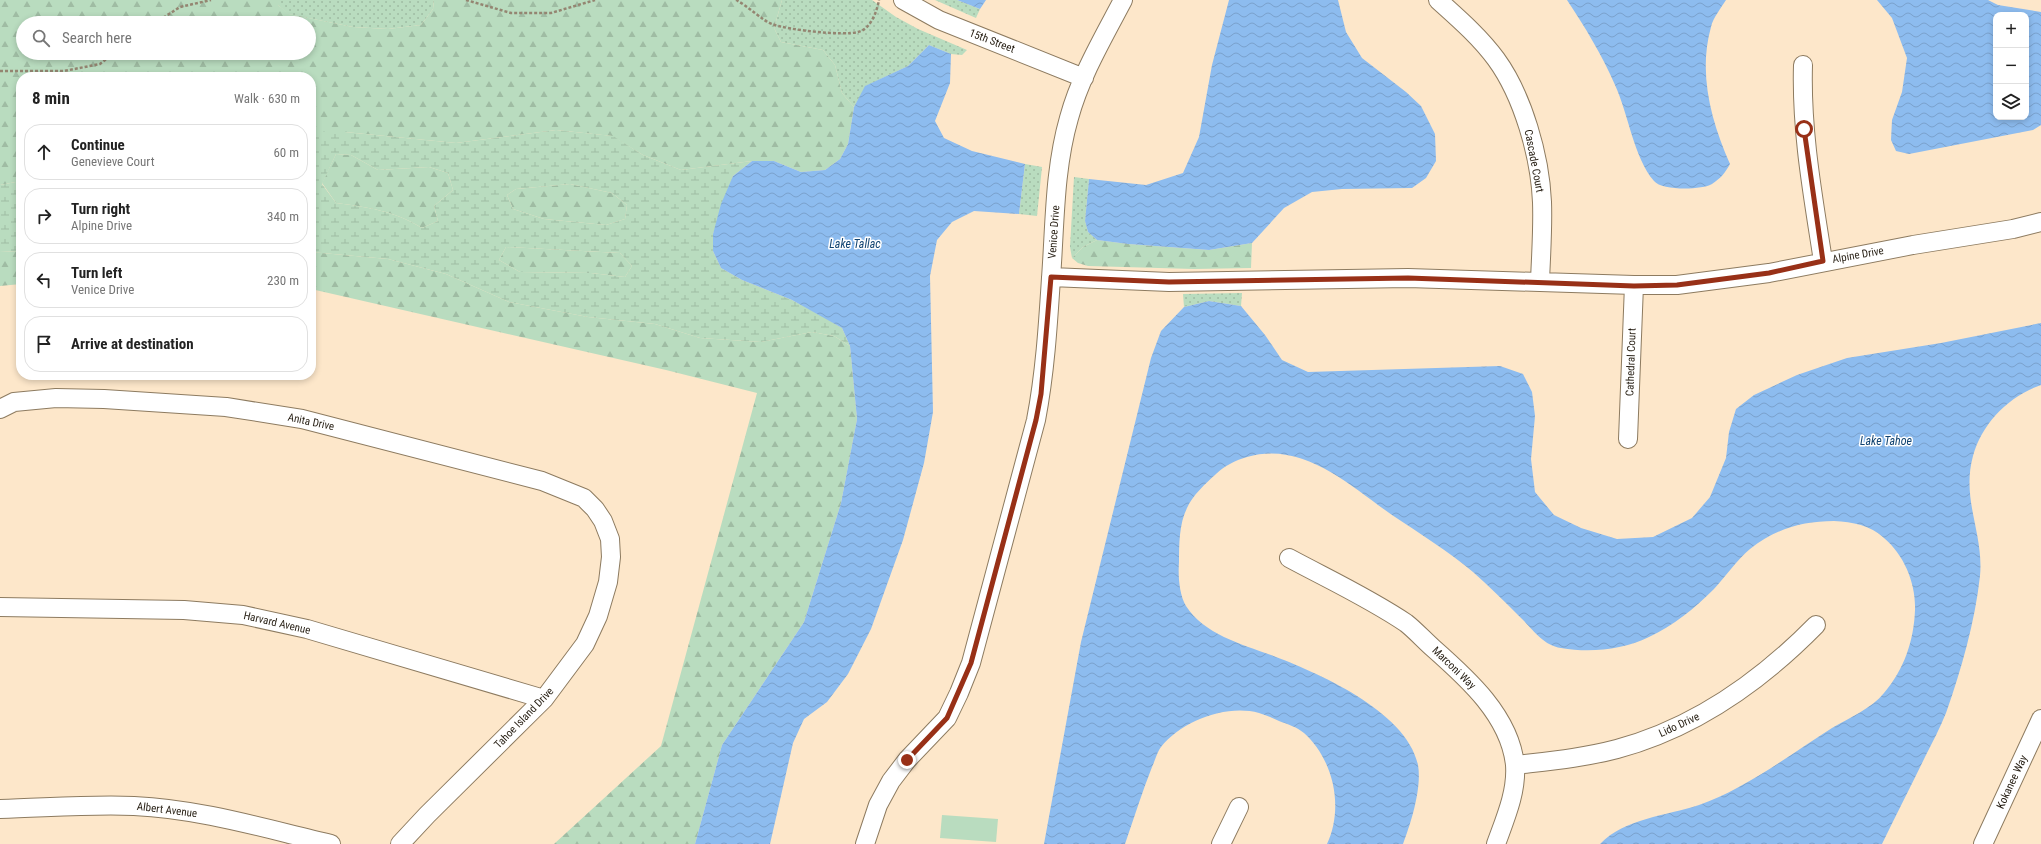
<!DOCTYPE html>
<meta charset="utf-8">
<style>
body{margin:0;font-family:"Roboto Condensed",sans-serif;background:#f2f2f2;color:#222}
.controls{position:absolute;right:12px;top:12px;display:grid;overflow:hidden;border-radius:8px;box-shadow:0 2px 6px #0003}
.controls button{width:36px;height:36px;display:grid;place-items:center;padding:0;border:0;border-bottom:1px solid #e0e0e0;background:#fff;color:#222;font:20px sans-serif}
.stop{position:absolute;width:12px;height:12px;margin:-9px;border:3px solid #983017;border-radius:50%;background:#fff}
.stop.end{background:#983017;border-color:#fff;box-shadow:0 1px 4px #0008}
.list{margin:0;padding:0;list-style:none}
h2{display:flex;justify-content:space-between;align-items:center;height:52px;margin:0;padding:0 16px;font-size:17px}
h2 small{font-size:13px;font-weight:400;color:#767676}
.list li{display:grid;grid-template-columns:26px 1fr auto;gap:12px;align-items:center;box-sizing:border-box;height:56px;margin:0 8px 8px;padding:0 8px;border:1px solid #e0e0e0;border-radius:16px}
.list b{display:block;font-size:15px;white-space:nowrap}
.list p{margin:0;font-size:13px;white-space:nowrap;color:#767676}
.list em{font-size:13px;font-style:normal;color:#767676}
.icon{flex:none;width:22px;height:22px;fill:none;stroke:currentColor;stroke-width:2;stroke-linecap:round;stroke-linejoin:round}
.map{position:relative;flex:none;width:2041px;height:844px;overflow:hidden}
.search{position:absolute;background:#fff;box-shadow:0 2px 6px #0003;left:16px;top:16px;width:300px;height:44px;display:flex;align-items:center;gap:10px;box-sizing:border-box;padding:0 14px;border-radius:22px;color:#767676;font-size:15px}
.panel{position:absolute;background:#fff;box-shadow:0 2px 6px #0003;left:16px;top:72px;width:300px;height:308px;border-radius:16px}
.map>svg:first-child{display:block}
</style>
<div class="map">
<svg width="2041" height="844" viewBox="0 0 2041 844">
<defs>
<pattern id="grass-dots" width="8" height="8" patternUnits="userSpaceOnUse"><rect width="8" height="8" fill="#b9dcbf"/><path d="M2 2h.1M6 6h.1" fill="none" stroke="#9fbca3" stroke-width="1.8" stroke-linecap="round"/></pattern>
<pattern id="forest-firs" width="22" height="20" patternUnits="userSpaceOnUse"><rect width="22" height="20" fill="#b9dcbf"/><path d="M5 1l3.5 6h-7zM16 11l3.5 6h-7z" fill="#9fbca3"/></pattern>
<pattern id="wetland-marsh" width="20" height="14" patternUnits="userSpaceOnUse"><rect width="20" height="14" fill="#b9dcbf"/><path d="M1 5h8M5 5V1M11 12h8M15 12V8" fill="none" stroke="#9fbca3"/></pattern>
<pattern id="water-waves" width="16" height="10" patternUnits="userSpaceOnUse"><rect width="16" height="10" fill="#8dbcef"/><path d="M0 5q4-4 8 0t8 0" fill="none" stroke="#7aa1cc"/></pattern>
</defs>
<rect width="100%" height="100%" fill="#fde7ca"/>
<path fill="url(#grass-dots)" d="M278,0H434L433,9L421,25L388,29L353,27L288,14L278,5Z
M782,0H872L896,17L918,29L967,50L962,55L951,54L929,45L908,66L866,86L854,107L842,93L835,65L823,50L781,42L774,28Z
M935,0H957L980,9L976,18Z
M1025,164L1042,167L1037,216L1019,214Z
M1074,177L1089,179L1085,221L1088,232L1097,240L1083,247L1072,258L1070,247Z
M1242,293L1241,306L1209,301L1184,307L1183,294Z"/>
<path fill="url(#forest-firs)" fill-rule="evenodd" d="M0,0H278V5L289,14L353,27L388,29L421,25L433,9L434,0H782L774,28L781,42L823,50L835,65L842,93L854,107L848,144L840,159L825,170L801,172L774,161H752L681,170L643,155L612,136L556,130L456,143L345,132H311V77H21V181L0,185ZM23,23H309V53H23Z
M336,154L351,155L378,170L429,167L448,173L453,190L434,206L438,221L422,228C395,211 367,207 336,203L322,183Z
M570,184L612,193L627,205L625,219L606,225L544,219L513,209L507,195L516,189Z
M1097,240L1128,244L1209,250L1252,243L1251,268L1194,269L1088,266L1078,263L1072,258L1083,247Z
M506,247L620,253L632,266L625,277L591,273L520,272L499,260Z
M21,251V284L0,286V252Z
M311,252L388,259L446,274L509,302L588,317L655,324L700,338L761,342L812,332L834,336L850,346L857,419L841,503L804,622L722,745L695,844H554L661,746L757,393L666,370L311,289Z"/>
<path fill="url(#wetland-marsh)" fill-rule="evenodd" d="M556,130L613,136L643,155L681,170L752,161L733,176L713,234V251L721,268L742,280L792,300L822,316L842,328L850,346L834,336L812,332L761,342L700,338L655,324L588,317L509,302L446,274L388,259L311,252V132H345L456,143ZM336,154L351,155L378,170L429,167L448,173L453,190L434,206L438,221L422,228C395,211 367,207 336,203L322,184ZM570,184L612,193L627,205L625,219L606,225L544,219L513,209L507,195L516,189ZM506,247L620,253L632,266L625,277L591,273L520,272L499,260Z
M21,181V251L0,252V185Z"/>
<path fill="#b9dcbf" d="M942,815L998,819L996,842L940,838Z"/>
<path fill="url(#water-waves)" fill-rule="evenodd" d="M957,0H986L980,9Z
M1229,0H1338L1346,32L1362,58L1406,92L1421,106L1435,134L1436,161L1426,178L1412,188L1342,189L1312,192L1284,208L1252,243L1209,250L1128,244L1097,240L1088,232L1085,221L1089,179L1146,185L1183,173L1199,137L1212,65Z
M1567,0H1726C1721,8 1713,18 1711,27C1698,73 1711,121 1730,164C1725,173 1721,178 1712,184C1702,190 1662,191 1654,181C1634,158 1628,113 1615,85C1602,55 1585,27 1567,0Z
M1877,0H1988L1998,5L2041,12V125L2033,130L1909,154L1896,151L1891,140L1892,120L1902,92L1907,58L1892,18ZM1996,15H2026V117H1996Z
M929,45L951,54L950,83L935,121L944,138L972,151L1025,164L1019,214L974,211L952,222L937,240L930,276L933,412L924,463L903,540L871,629L848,674L827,702L804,719L793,743L770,844H695L722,745L804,622L841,503L857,419L850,346L842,328L792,300L742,280L721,268L713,251V234L721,204L733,176L752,161H774L801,172L825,170L840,159L848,144L854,107L865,86L908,66Z
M1209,301L1241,306L1265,335L1282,360L1308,372L1500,366L1523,374L1532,392L1535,416L1531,459L1535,492L1554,515L1581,528L1617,539L1653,537L1692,518L1710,497L1726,458L1729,432L1736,409L1754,395L1797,375L1847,358L1941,343L2041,323V385C2009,396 1982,423 1973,456C1961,500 1984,533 1980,576C1975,622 1961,670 1946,713C1940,728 1932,743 1925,757C1911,786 1896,815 1882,844H1600C1625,818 1666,816 1699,805C1743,790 1793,753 1832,728C1849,718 1872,708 1884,693C1904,670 1914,640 1915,610C1916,583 1904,555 1884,538C1870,525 1853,522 1834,521C1803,521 1775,529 1750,549C1737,560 1726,576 1714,589C1695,608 1673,626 1649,637C1622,650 1590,653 1561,648C1542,645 1532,628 1519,616C1504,601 1489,586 1473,572C1448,551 1419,533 1392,515C1349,485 1303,441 1247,457C1234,461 1226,465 1216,474C1206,483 1192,496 1187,508C1179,524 1179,545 1179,562C1178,575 1179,594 1186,606C1204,634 1241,644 1271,655C1316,672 1407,711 1418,765C1422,788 1411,823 1403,844H1327C1344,808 1334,760 1304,733C1297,727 1287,724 1279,721C1273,718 1266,715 1259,713C1226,704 1182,721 1161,747C1157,752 1155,761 1152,767C1142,792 1134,818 1125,844H1044L1081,642L1151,358L1161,331L1184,307Z"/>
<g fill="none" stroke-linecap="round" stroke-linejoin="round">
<defs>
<path id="minor" d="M903,0L939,20L1084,78
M1438,0C1458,18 1480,37 1496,59C1523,96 1540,156 1542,202C1543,228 1541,255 1540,281
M1803,65C1801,132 1813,196 1823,261
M1051,277L1169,282L1408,278L1634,285H1677L1769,273L1913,245L2013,229L2041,222
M0,409L14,402L56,398L104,399L226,407L302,419L542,481L584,498L595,509L603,521L610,539L611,557L608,582L598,616L585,644L544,699L427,815L400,844
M1628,439L1634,285
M1289,558C1328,579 1369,598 1406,623C1415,630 1424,640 1433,648C1467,678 1510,716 1515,765C1517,792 1505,819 1496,844
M0,607L184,610L243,615L307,629L544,699
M1515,765C1549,761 1583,758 1617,749C1695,728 1760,682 1816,625
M0,809C44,808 90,804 134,806C201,809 266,829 331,844
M865,844L878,805L891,781L907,760L947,718L959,693L971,663L1036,420C1045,373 1048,325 1051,278C1055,225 1054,170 1069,118C1080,77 1103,38 1123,0
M1221,844L1239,807
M1983,844L2041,719"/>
</defs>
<use href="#minor" stroke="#8d7b60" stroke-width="20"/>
<path stroke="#948571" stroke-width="2.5" stroke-dasharray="3 2" stroke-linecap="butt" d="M466,0L511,13H551L595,0
M736,0C748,6 763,21 772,24C787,30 844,36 858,32C871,29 877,11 879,0
M155,23L180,7L211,0
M0,71H64L100,64L114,53"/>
<use href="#minor" stroke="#fff" stroke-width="18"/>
</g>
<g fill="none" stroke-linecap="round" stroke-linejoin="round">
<path stroke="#983017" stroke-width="5" d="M907,760L947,718L971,663L1036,420L1041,394L1051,277L1169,282L1408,278L1634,286L1677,285L1769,273L1823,261L1804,129"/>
</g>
<g text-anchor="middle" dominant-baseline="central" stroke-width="3" stroke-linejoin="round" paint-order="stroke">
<g font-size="11" fill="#261e13" stroke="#fff">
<text transform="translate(992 41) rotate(21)">15th Street</text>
<text transform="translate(1534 161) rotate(79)">Cascade Court</text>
<text transform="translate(1054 232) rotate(-86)">Venice Drive</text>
<text transform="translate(1858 255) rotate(-10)">Alpine Drive</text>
<text transform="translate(1631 362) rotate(-88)">Cathedral Court</text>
<text transform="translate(311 422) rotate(12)">Anita Drive</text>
<text transform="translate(277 623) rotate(13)">Harvard Avenue</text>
<text transform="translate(1454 668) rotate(44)">Marconi Way</text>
<text transform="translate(524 718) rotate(-46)">Tahoe Island Drive</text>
<text transform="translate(1679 725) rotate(-25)">Lido Drive</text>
<text transform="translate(2012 782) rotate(-65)">Kokanee Way</text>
<text transform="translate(167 810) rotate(7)">Albert Avenue</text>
</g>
<g font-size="12" font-style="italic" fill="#104371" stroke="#fff">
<text x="855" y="244">Lake Tallac</text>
<text x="1886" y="441">Lake Tahoe</text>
</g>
</g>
</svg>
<div class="controls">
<button>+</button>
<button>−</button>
<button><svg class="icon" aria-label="layers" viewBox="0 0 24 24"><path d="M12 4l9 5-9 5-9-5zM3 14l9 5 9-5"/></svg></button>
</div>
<div class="stop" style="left:1804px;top:129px"></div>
<div class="stop end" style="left:907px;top:760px"></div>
<div class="search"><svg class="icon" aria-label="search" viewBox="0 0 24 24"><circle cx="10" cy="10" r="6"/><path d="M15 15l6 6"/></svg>Search here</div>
<section class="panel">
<h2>8 min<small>Walk · 630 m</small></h2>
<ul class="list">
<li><svg class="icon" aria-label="ahead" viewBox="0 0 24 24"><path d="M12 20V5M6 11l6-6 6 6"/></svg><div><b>Continue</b><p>Genevieve Court</p></div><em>60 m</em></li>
<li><svg class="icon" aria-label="right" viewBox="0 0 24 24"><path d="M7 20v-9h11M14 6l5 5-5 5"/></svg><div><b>Turn right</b><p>Alpine Drive</p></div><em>340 m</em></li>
<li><svg class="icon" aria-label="left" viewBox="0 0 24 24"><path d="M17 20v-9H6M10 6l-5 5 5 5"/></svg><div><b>Turn left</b><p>Venice Drive</p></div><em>230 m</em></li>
<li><svg class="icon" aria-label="arrive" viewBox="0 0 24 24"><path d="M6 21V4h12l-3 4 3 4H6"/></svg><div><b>Arrive at destination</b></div></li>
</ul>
</section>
</div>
